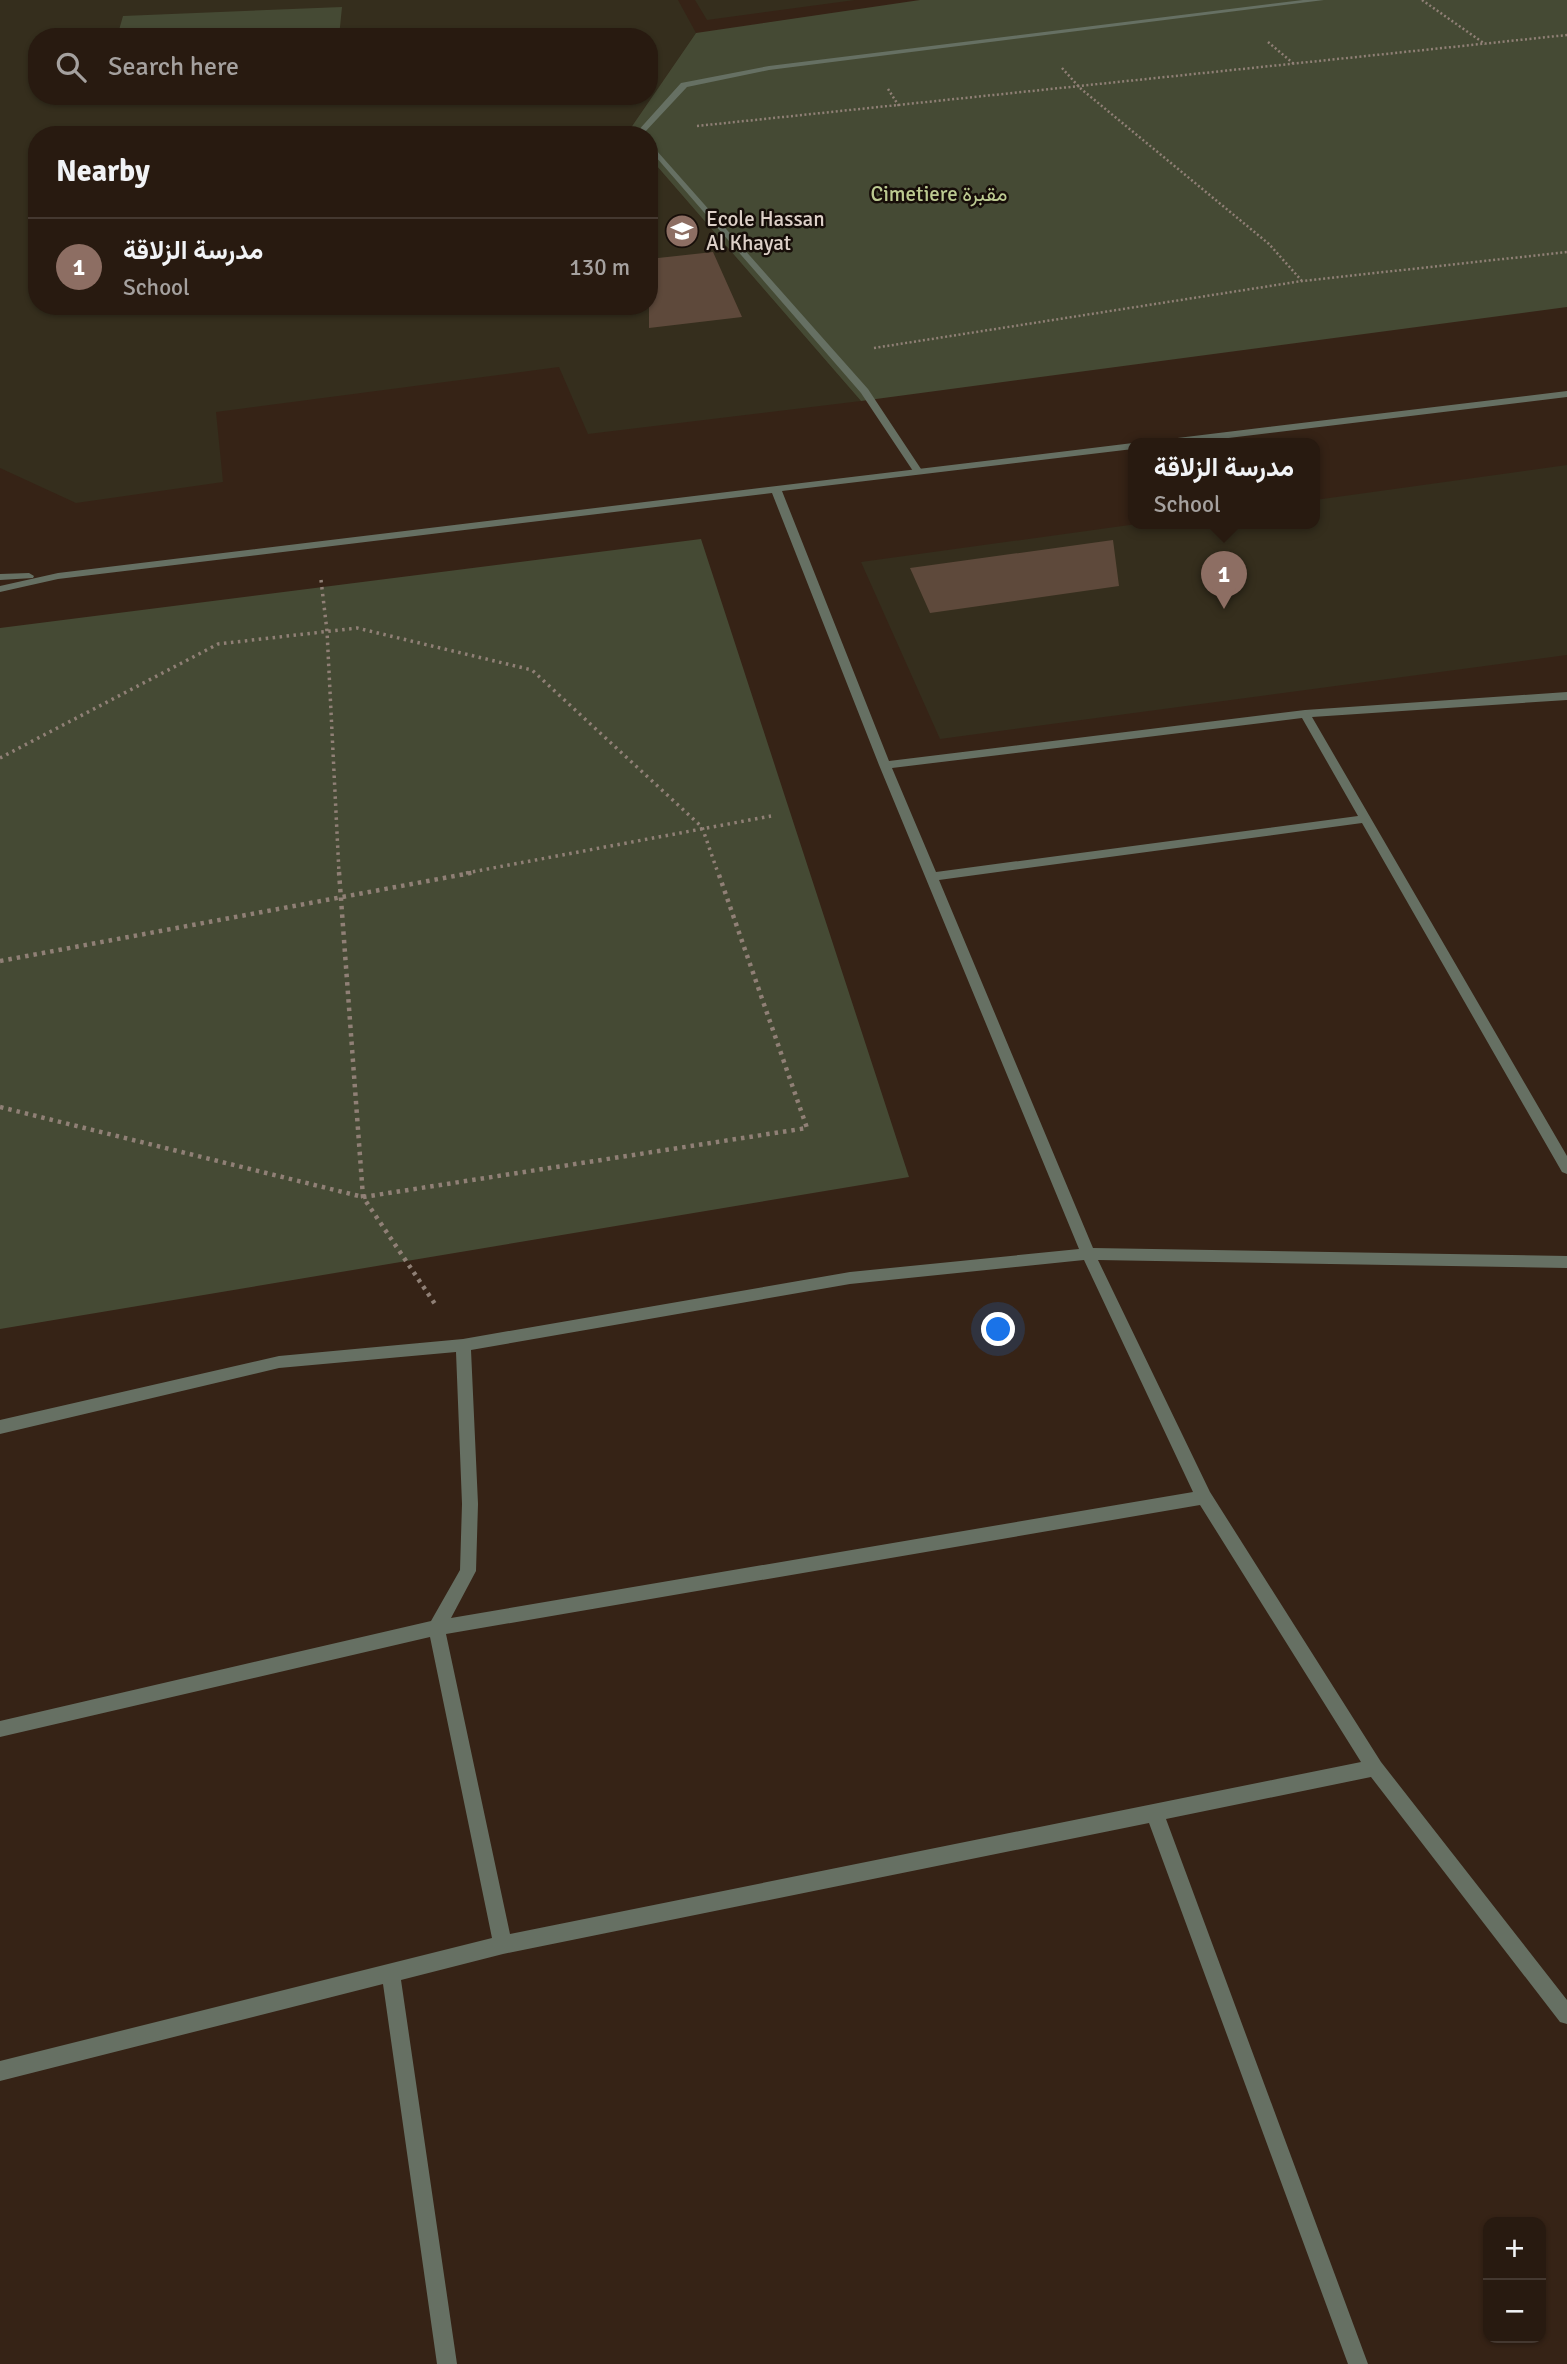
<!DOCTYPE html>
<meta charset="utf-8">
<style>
body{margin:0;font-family:Signika,Vazirmatn,sans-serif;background:#302319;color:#f1f3f6}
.controls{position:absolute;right:21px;bottom:21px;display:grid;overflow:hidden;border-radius:14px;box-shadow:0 2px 5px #0004}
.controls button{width:63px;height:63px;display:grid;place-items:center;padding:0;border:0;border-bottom:2px solid #443830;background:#281a10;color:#f1f3f6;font:35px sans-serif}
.you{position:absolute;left:999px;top:1330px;width:24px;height:24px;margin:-18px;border:5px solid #fff;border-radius:50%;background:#1a73e8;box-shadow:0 0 0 10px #1a73e833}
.badge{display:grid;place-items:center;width:46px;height:46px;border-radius:50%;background:#ea580c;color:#fff;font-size:23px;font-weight:700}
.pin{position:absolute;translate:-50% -58px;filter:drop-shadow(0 2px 4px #0008)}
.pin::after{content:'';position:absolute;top:37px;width:24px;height:21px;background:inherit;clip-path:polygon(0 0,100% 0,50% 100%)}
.popup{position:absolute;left:1128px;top:438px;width:192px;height:91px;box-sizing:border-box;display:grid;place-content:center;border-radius:14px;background:#281a10;filter:drop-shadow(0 2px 5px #0005);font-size:23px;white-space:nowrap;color:#a5a19f}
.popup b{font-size:26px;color:#f1f3f6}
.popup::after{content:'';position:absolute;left:50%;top:100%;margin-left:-14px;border:14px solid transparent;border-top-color:#281a10}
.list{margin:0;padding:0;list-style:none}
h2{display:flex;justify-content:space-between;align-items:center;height:91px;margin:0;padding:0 28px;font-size:30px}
h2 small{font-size:23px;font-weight:400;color:#a5a19f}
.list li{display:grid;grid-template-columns:46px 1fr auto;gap:21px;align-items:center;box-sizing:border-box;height:98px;padding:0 28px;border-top:2px solid #443830}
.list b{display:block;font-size:26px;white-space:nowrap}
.list p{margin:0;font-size:23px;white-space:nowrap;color:#a5a19f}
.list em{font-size:23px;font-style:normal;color:#a5a19f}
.icon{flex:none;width:38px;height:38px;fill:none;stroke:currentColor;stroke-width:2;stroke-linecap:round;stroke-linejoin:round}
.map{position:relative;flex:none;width:1567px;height:2364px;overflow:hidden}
.search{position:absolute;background:#281a10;box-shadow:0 2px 5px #0004;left:28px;top:28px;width:630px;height:77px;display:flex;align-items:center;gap:18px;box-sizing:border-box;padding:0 24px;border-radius:28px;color:#a5a19f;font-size:26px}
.panel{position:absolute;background:#281a10;box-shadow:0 2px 5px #0004;left:28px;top:126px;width:630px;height:189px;border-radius:28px}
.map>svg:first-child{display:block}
</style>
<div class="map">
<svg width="1567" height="2364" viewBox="0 0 1567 2364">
<rect width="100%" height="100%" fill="#362316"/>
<path fill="#352e1d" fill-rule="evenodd" d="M0,0H678L696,33L628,132L630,135H37V306H649V157L861,401L588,434L559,367L216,412L223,482L76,503L0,468ZM37,37H649V96H37Z
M695,0H855L707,20Z
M1567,465V655L940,739L861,562L1144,523H1315V500Z"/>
<path fill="#454a34" d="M920,0H1567V307L861,401L649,157V135L628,132L696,33Z
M342,7L339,37H117L123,16Z
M701,539L909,1177L0,1329V628Z"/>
<path fill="#5e493b" d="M713,252L742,317L649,328V259Z
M1113,540L1119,586L930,613L910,568Z"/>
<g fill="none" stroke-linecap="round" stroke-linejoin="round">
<path stroke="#908076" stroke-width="2.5" stroke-dasharray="2 2.5" stroke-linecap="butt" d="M1422,0L1485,44
M1268,42L1294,64
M1062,68L1080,88L1269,244L1302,281
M888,89L899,106
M697,126L1567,35
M874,348L1302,281L1567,252"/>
<path stroke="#908076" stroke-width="3.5" stroke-dasharray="2.5 4.5" stroke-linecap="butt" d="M321,580L327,631L339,873
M0,758L218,644L357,628L532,670L702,827L718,873
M466,873L771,816"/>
<path stroke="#908076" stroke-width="4.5" stroke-dasharray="3.5 5" stroke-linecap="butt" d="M339,872L363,1197L437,1307
M0,961L476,872
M0,1107L363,1197L807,1128L718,872"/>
<path fill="#667063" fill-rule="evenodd" d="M1303,0H1324L769,70L687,87L644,133L646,135L636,133L681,83L769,66Z
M649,142L868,389L923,472L921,474H915L861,393L649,149Z"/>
<path fill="#667063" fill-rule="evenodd" d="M1567,391V397L1187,443H1156L1161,440Z
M1133,443V449L782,491L889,761L1305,710L1567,692V700L1312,717L1567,1156V1174L1562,1172L1362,823L939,880L1093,1248L1567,1256V1268L1098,1260L1210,1492L1381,1762L1567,2000V2024L1560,2022L1371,1777L1166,1819L1368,2364H1348L1149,1823L503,1954L401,1980L457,2364H437L383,1984L0,2081V2061L492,1938L430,1637L0,1737V1721L431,1621L460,1570L462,1504L456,1352L279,1368L0,1434V1420L279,1356L463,1339L850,1272L1079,1249L879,765L772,493L58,579L0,592V586L58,573ZM1302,718L1358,816L936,872L892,768ZM1084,1260L1193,1492L451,1618L476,1571L478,1504L471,1350L850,1284ZM1200,1505L1361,1762L510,1934L446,1634Z
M29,573L34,576L33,578L0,580V574Z"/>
</g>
<defs>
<symbol id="school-disc" viewBox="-11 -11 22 22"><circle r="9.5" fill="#8d6e63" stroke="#170e09"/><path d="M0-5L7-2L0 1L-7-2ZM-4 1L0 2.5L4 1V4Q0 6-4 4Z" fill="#fff"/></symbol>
</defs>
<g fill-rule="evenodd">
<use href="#school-disc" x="663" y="212" width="38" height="38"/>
</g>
<g text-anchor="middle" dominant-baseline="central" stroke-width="5" stroke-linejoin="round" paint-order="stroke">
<g font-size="21" fill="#bcca91" stroke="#170e09">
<text x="939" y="194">Cimetiere مقبرة</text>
</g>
<g font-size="21" fill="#ddd0c8" stroke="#170e09" text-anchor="start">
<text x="706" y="219">Ecole Hassan<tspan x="706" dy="24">Al Khayat</tspan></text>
</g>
</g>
</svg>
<div class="controls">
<button>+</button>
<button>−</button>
</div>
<div class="you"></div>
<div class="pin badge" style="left:1224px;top:609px;background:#8d6e63">1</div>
<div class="popup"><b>مدرسة الزلاقة</b>School</div>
<div class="search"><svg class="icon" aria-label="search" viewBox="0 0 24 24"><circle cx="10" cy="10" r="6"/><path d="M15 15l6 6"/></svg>Search here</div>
<section class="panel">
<h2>Nearby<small></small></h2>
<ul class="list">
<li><span class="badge" style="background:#8d6e63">1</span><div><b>مدرسة الزلاقة</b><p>School</p></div><em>130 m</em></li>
</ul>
</section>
</div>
